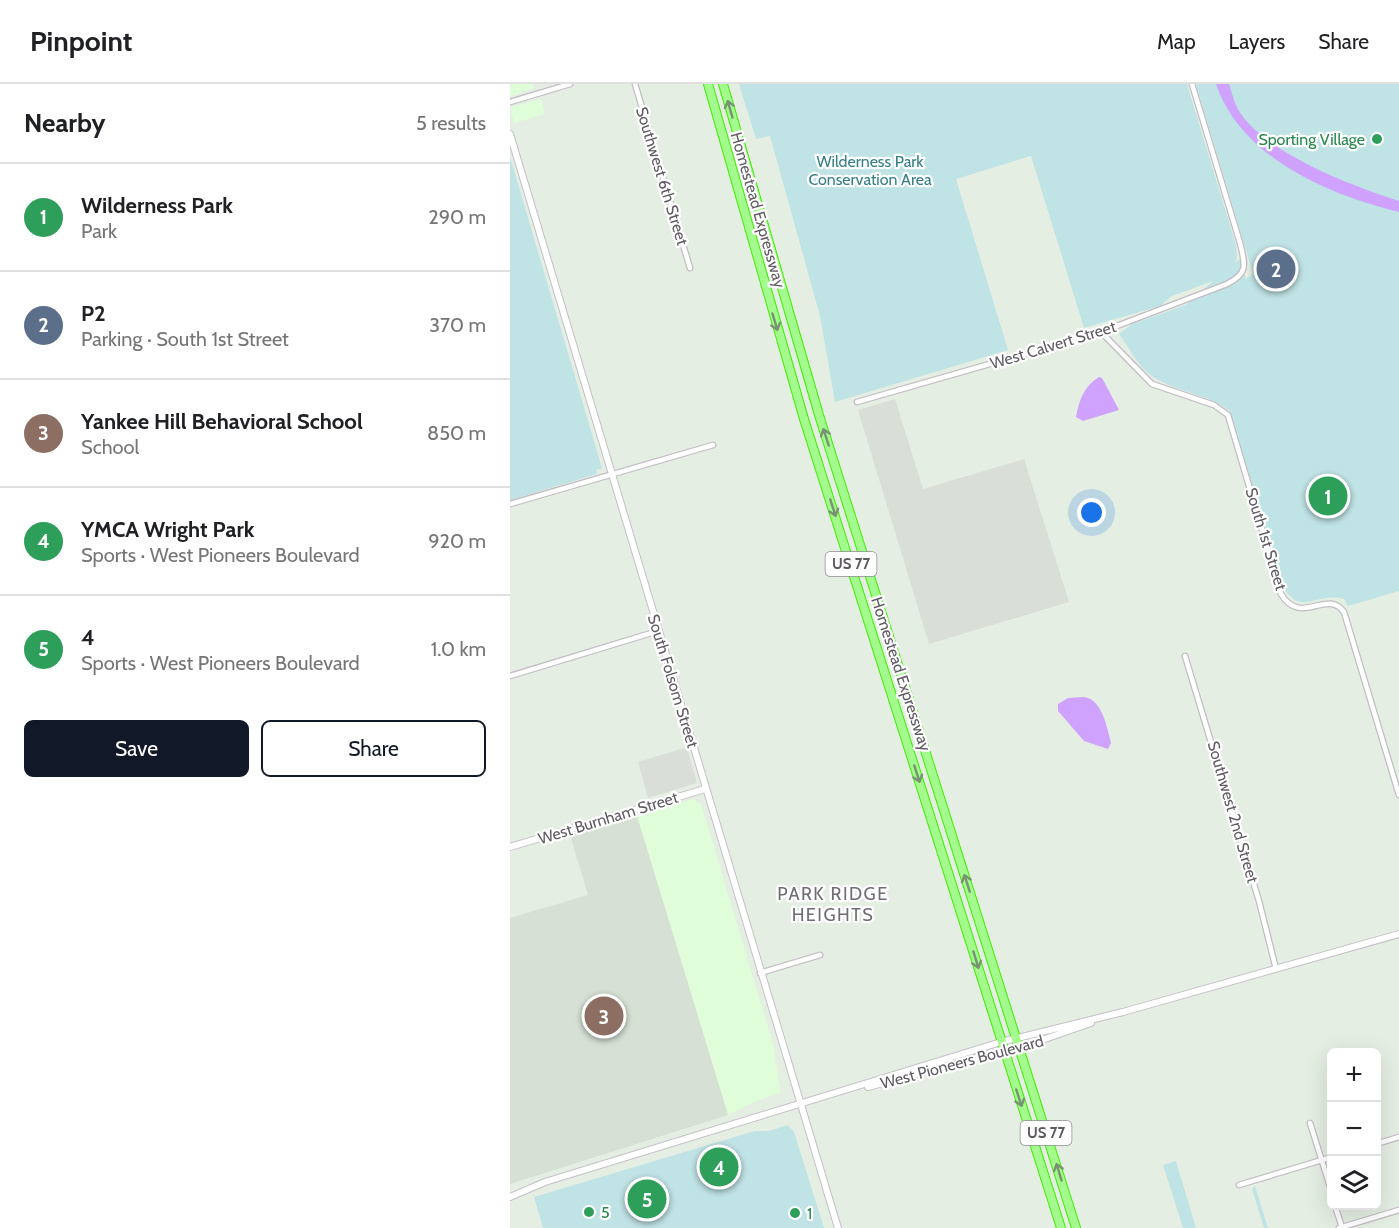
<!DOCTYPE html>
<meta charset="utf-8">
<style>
body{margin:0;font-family:Cabin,sans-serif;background:#f6f6f6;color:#202124}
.controls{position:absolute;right:18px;bottom:18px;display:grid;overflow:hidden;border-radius:9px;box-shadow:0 6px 24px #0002}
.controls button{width:54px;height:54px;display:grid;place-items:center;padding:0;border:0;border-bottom:2px solid #e0e0e0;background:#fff;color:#202124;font:30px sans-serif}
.you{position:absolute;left:582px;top:429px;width:21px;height:21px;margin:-15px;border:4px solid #fff;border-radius:50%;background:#1a73e8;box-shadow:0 0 0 9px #1a73e833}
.badge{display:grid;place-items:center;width:39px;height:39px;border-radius:50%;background:#111827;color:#fff;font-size:20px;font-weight:700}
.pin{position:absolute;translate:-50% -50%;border:3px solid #fff;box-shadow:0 2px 6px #0006}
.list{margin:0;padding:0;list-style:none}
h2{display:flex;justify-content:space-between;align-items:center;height:78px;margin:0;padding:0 24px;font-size:26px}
h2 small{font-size:20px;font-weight:400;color:#757577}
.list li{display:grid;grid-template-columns:39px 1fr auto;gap:18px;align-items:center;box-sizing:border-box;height:108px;padding:0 24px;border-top:2px solid #e0e0e0}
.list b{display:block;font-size:22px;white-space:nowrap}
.list p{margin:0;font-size:20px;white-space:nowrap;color:#757577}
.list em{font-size:20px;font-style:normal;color:#757577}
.actions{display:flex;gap:12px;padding:18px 24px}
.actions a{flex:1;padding:14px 0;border:2px solid #111827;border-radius:9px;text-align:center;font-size:21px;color:#111827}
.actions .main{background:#111827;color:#fff}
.icon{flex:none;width:33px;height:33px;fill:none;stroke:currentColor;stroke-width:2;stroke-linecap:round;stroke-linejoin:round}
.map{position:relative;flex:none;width:889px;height:1144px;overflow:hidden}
header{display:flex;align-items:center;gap:36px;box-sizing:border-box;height:84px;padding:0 30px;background:#fff;border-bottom:2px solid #e0e0e0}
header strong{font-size:28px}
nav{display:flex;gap:33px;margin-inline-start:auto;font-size:21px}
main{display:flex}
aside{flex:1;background:#fff}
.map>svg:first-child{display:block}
</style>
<header>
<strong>Pinpoint</strong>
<nav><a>Map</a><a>Layers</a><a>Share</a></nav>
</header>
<main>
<aside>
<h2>Nearby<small>5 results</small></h2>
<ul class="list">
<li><span class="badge" style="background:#2e9e5b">1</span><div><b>Wilderness Park</b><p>Park</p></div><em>290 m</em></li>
<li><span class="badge" style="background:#5c6f8a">2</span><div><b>P2</b><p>Parking · South 1st Street</p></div><em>370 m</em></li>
<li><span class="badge" style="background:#8d6e63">3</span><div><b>Yankee Hill Behavioral School</b><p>School</p></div><em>850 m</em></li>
<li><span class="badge" style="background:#2e9e5b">4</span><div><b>YMCA Wright Park</b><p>Sports · West Pioneers Boulevard</p></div><em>920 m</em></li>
<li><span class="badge" style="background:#2e9e5b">5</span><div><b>4</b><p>Sports · West Pioneers Boulevard</p></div><em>1.0 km</em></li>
</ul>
<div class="actions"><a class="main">Save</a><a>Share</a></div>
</aside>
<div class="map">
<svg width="889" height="1144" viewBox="0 0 889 1144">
<rect width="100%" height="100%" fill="#e5eee3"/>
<path fill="#dffdd8" d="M0,0H23L24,4L0,12Z
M31,15L35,30L4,39L0,24Z
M183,715L191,720L263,960L271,1009L248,1016L218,1031L127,732Z"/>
<path fill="#d9dfd7" d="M385,315L413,405L514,375L559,518L419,560L348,326Z
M177,663L187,699L138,714L128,678Z"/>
<path fill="#d6e0d4" d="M127,732L218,1031L0,1100V834L78,811L60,751Z"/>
<path fill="#c0e3e5" d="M229,0H677L726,161L727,174L725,179L730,175L736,195L743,190L686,0H889V507L838,522L834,515C805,507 791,535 771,500L720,327C698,310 667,308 643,293C628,283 619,263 609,250L622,240L676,221L703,197L662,212L650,222L574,244L521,72L446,95L498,266L325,318L310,232L260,52L246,55Z
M0,73L92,384L86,386L87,390L0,416Z
M278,1041L284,1048L314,1144H33L24,1113L245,1047H259Z
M666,1077L686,1144H673L653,1081Z
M745,1102L758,1144H754L742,1105Z"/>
<path fill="#cfa3fd" d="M706,0H719C722,10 725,21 731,30C760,71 842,102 889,117V128C819,111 731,74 706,0Z
M589,293L592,294L609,326L573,337L566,333C569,316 574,302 589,293Z
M573,613C592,614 597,643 601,659L598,665L574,657L548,627V620L558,614Z"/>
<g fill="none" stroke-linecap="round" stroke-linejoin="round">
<defs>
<path id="street" d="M125,0L180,184
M0,18L60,0
M591,248L642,300L704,321L718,331L771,510C791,543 817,504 834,528L889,711
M347,318L591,248L717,200C739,189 735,180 730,159L682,0
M0,420L203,361
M675,572L749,817L766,885
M0,592L148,547
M250,889L310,871
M800,1039L822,1109
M866,1060L889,1053
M729,1101L822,1073
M825,1122L832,1143
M829,1144L889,1126"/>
<path id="secondary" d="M0,50L328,1144
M0,763L195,705
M358,1003L526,958L581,939
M0,1113L35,1098L491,958L613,928L889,850"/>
<path id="highway" d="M198,0L294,335L551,1144
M213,0L309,331L566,1144"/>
</defs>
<use href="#street" stroke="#c2bdc4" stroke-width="7"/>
<use href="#secondary" stroke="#c5bfc8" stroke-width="8"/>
<use href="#highway" stroke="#41ec04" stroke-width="10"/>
<use href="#street" stroke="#fff" stroke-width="4.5"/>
<use href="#secondary" stroke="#fff" stroke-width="6"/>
<use href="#highway" stroke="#a3fb8d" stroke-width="8"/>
</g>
<defs><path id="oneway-shaft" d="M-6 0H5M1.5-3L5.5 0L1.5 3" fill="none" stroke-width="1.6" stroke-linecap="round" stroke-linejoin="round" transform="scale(1.5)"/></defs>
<g stroke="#779372">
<use href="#oneway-shaft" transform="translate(220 25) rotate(-106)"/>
<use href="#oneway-shaft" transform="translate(265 238) rotate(73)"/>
<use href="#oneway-shaft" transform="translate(316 353) rotate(-108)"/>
<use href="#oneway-shaft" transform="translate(323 424) rotate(72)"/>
<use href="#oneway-shaft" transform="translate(407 690) rotate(72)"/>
<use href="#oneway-shaft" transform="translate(457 799) rotate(-108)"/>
<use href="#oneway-shaft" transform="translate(466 876) rotate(73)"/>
<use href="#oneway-shaft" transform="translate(509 1014) rotate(72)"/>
<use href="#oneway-shaft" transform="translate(549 1088) rotate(-107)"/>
</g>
<g fill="#2e9e5b" stroke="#fff" stroke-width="2">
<circle cx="867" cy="55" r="6"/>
<circle cx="79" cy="1128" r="6"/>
<circle cx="285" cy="1129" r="6"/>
</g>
<g text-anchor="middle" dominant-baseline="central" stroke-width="4.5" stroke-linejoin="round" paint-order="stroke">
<g fill="#fff" stroke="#908c92" stroke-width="1.5">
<rect x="315.5" y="468" width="51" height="24" rx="4.5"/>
<rect x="510.5" y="1037" width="51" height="24" rx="4.5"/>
</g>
<g font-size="15" font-weight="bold" fill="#605b63">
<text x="341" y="480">US 77</text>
<text x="536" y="1049">US 77</text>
</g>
<g font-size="16" fill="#27864d" stroke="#fff" text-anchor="start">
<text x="855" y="55" text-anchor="end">Sporting Village</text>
<text x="91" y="1128">5</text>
<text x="297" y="1129">1</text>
</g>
<g font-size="16" fill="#377f86" stroke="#fff">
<text x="360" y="77">Wilderness Park<tspan x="360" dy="18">Conservation Area</tspan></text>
</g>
<g font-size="16" fill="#605b63" stroke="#fff">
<text transform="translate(152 92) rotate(73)">Southwest 6th Street</text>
<text transform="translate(248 126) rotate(74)">Homestead Expressway</text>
<text transform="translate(543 261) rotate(-17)">West Calvert Street</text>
<text transform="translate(756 455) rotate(73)">South 1st Street</text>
<text transform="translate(391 590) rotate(72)">Homestead Expressway</text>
<text transform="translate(163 597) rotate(73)">South Folsom Street</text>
<text transform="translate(723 728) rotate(74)">Southwest 2nd Street</text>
<text transform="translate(98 734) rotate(-17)">West Burnham Street</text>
<text transform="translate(452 978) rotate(-15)">West Pioneers Boulevard</text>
</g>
<g font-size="18" letter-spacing="1.5" fill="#716c75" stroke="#fff">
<text x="323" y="810">PARK RIDGE<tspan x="323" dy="21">HEIGHTS</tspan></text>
</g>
</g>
</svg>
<div class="controls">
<button>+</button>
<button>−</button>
<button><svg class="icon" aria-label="layers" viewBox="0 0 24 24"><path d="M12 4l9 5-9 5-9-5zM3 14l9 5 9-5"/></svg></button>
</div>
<div class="you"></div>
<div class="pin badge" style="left:818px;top:412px;background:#2e9e5b">1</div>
<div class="pin badge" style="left:766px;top:185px;background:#5c6f8a">2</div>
<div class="pin badge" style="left:94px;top:932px;background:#8d6e63">3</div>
<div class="pin badge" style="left:209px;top:1083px;background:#2e9e5b">4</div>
<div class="pin badge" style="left:137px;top:1115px;background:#2e9e5b">5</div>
</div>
</main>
